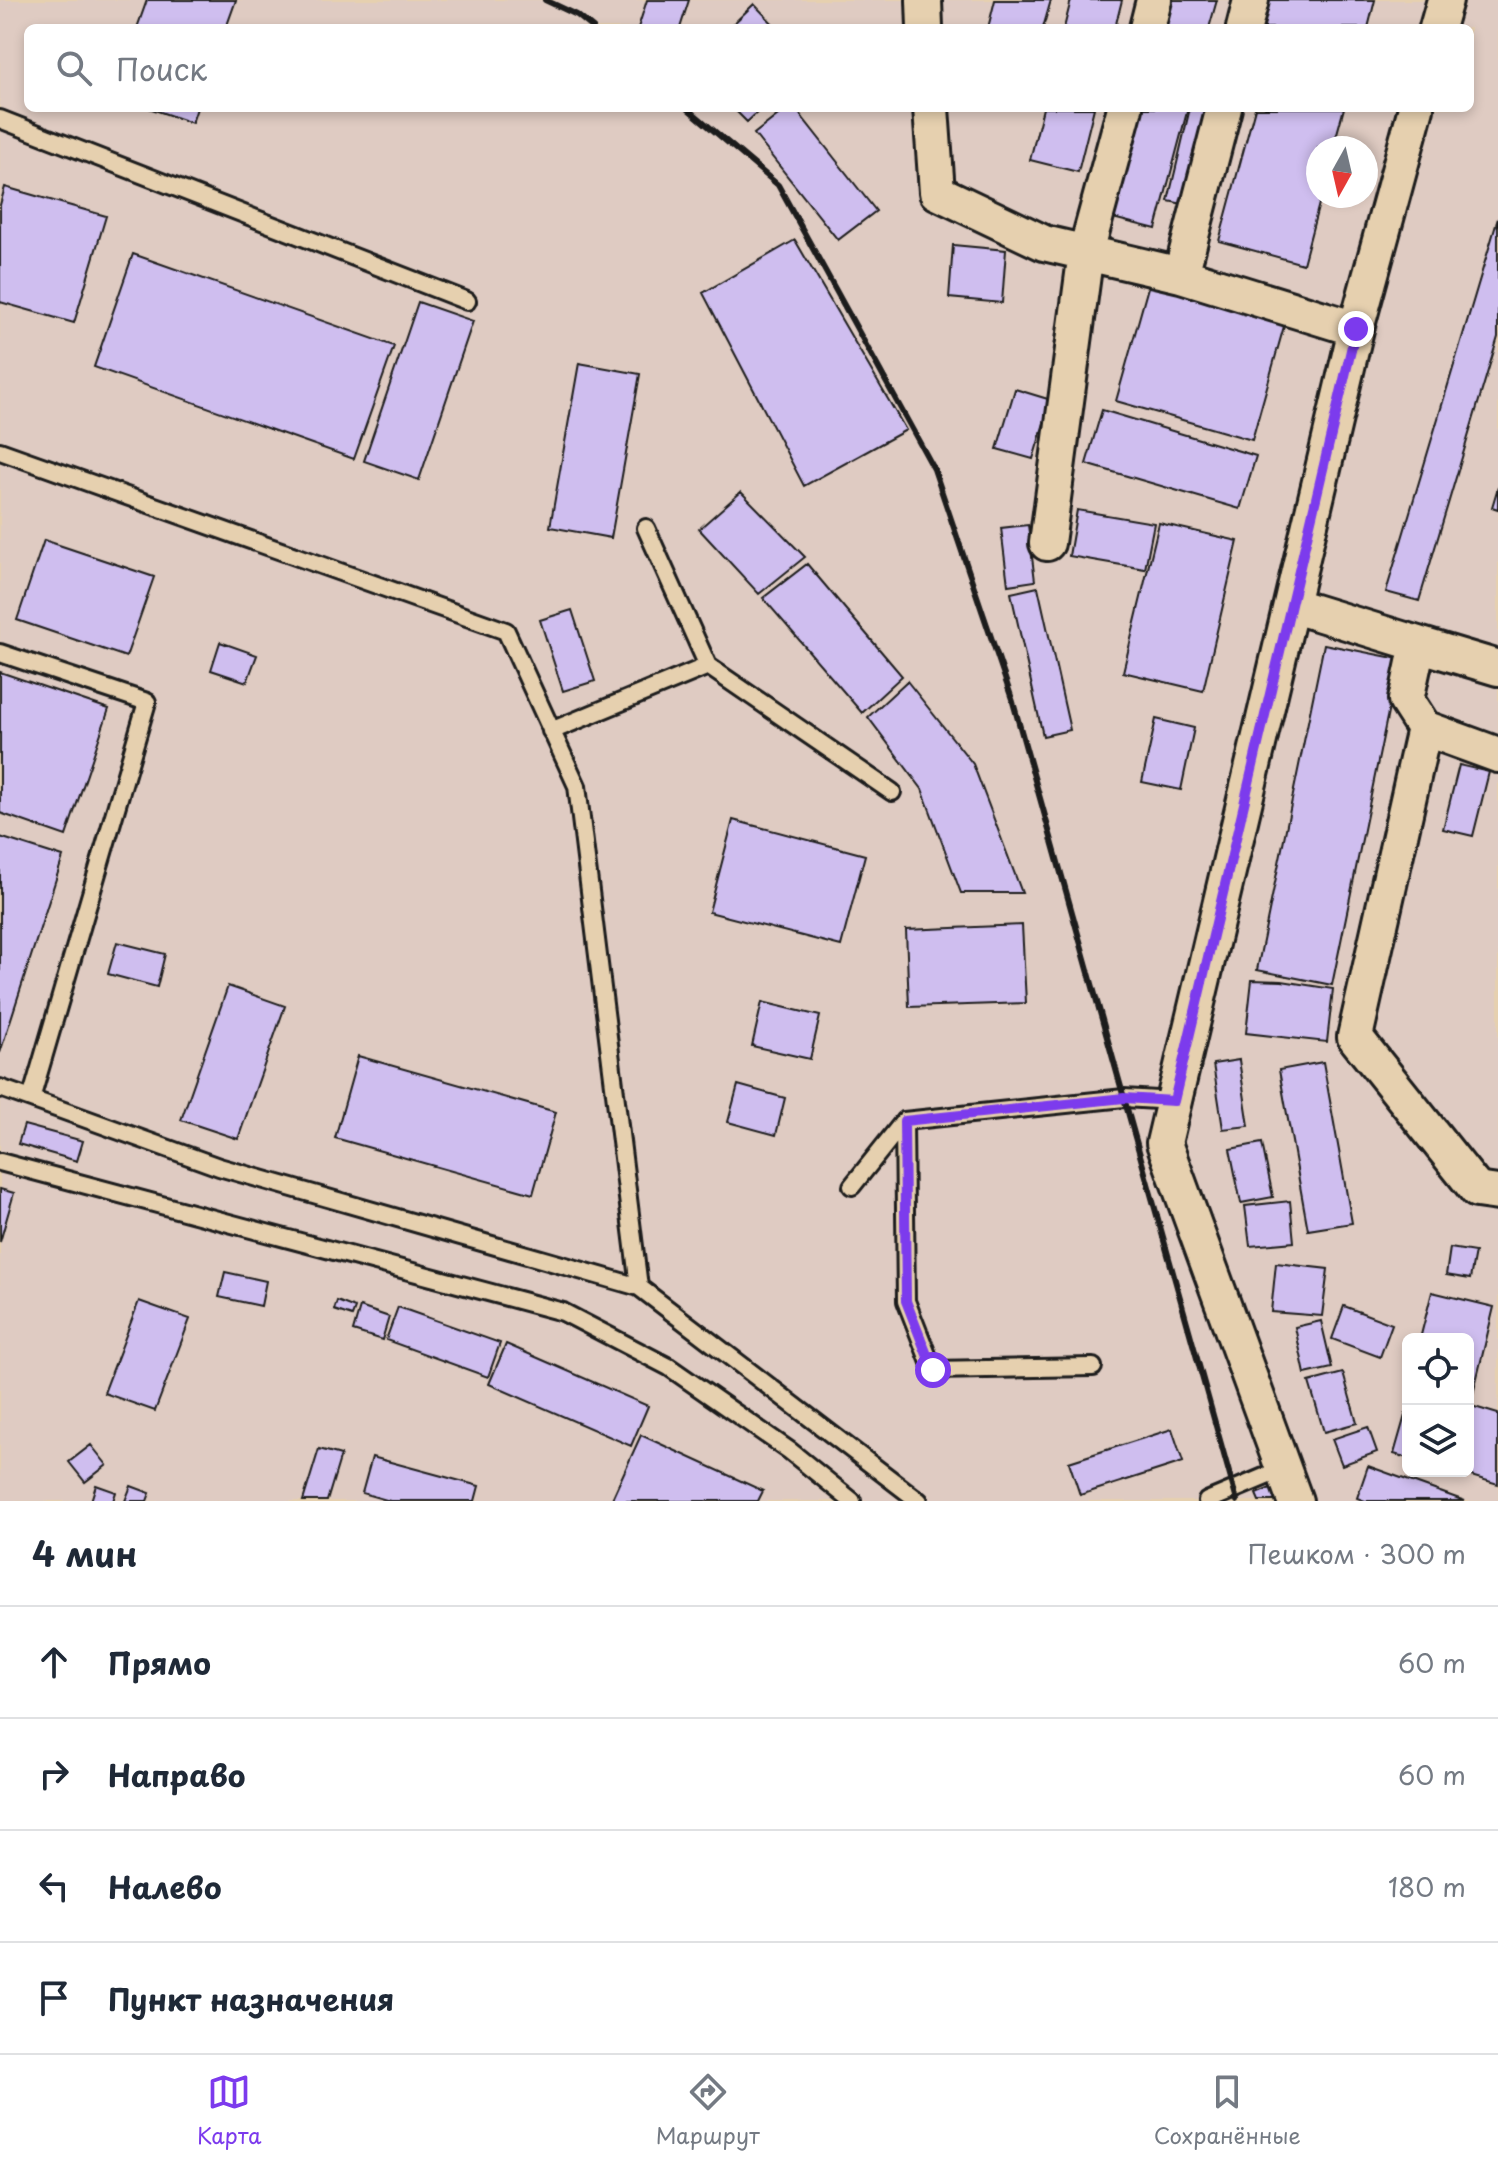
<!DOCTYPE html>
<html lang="ru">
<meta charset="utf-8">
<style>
body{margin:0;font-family:"Playpen Sans",sans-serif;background:#f2f2f3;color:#1f2937}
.controls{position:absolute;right:24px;bottom:24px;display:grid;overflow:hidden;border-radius:12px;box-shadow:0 4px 12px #0003}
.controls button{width:72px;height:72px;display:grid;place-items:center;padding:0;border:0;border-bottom:2px solid #e0e1e3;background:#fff;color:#1f2937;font:40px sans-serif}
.compass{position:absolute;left:1306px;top:136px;width:72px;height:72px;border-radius:50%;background:#fff;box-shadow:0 4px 12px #0003;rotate:188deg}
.stop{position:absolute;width:24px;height:24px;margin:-18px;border:6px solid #7c3aed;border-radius:50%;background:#fff}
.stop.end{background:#7c3aed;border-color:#fff;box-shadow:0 2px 8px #0008}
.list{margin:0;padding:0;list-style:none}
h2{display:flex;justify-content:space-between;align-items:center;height:104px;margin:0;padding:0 32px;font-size:34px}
h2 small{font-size:26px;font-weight:400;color:#747a83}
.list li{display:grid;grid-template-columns:52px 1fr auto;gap:24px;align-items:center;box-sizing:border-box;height:112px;padding:0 32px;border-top:2px solid #e0e1e3}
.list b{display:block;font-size:30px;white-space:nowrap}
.list em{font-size:26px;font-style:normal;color:#747a83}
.icon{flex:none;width:44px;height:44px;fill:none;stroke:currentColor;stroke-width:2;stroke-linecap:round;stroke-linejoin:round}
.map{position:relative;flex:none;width:1498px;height:1501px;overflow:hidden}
.search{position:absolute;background:#fff;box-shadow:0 4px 12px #0003;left:24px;right:24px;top:24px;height:88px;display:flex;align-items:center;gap:20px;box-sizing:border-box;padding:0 28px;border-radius:12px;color:#747a83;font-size:30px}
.sheet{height:552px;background:#fff}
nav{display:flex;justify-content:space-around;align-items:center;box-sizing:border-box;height:112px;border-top:2px solid #e0e1e3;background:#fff;font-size:22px;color:#747a83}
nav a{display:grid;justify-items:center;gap:4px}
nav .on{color:#7c3aed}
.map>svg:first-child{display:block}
</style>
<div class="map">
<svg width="1498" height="1501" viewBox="0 0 1498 1501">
<rect width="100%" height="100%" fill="#e6d0af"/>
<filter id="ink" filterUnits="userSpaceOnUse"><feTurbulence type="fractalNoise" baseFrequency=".0125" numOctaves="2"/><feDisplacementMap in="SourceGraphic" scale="16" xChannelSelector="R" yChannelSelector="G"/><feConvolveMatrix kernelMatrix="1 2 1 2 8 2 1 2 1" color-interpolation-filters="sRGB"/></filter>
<g filter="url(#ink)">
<path fill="#dfcbc2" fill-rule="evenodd" d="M0,0H1498V1501H0ZM28,28H1470V108H28ZM1318,148H1366V196H1318ZM1408,1339H1468V1471H1408Z"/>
<path fill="#cfbeef" stroke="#1c1c1c" stroke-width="2" d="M147,0H236L226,28H137Z
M647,0H689L680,28H638Z
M995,0H1051L1043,28H988Z
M1071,0H1122L1115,28H1064Z
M1166,0H1217L1209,28H1159Z
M1259,0H1375L1368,28H1252Z
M754,4L777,28H729Z
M149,108H197L192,123Z
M733,108H762L747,122Z
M787,108H795L876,211L838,240L754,134Z
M1043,108H1094L1078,172L1030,160Z
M1138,108H1188L1156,229L1109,217Z
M1190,108H1217L1193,206L1168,201Z
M1255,108H1344L1333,148H1318V196H1321L1303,264L1219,241Z
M5,187L106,216L74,323L0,302V205Z
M1498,218V337L1419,601L1386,592Z
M795,240L906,430L804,486L703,293Z
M953,245L1006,250L1002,303L949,298Z
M133,254L394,346L354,459L94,367Z
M1152,273L1288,312L1252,440L1116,401Z
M418,302L473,321L419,480L364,461Z
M579,363L640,374L611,538L550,527Z
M1015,389L1051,400L1033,459L997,449Z
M1102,410L1256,456L1240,509L1086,464Z
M1498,487V509L1492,507Z
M741,492L805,557L759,594L699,529Z
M1077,510L1154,523L1145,569L1069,556Z
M1159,523L1238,541L1203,691L1123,672Z
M1028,525L1035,581L1008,585L1001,528Z
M44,540L154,577L126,657L17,620Z
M807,564L902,676L862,713L763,598Z
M1038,587L1070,730L1043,736L1011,593Z
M572,610L595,681L563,691L540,620Z
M220,642L257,655L247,682L211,670Z
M1324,644L1399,659L1332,985L1257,970Z
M0,672L109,709L66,836L0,813Z
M907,681L973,764L1022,893H961L922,789L868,717Z
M1156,719L1194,728L1181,790L1142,782Z
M1459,765L1489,772L1473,836L1443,829Z
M733,820L865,855L841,946L709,912Z
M0,837L63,857L0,1053Z
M1022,925L1026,1003L909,1007L906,930Z
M117,942L165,954L157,987L108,974Z
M1252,980L1282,981L1333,989L1327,1042L1246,1033Z
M228,986L285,1006L238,1139L181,1120Z
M762,1002L820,1016L810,1059L752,1046Z
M358,1056L556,1112L533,1194L335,1138Z
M1239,1060L1249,1126L1223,1129L1213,1064Z
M1323,1062L1352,1223L1308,1230L1279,1070Z
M738,1085L785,1098L776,1135L728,1122Z
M24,1125L83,1141L77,1161L18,1144Z
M1262,1143L1273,1197L1241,1203L1230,1149Z
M0,1189L14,1193L0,1242Z
M1290,1201L1294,1242L1250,1246L1245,1206Z
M1450,1248L1475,1252L1470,1279L1446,1275Z
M1276,1263L1328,1269L1322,1316L1271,1312Z
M225,1272L266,1281L261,1306L219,1297Z
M1432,1292L1494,1307L1473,1394L1468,1393V1339H1420Z
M139,1301L190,1319L155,1411L104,1393Z
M337,1301L355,1308L352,1316L334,1310Z
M1344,1306L1392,1324L1380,1357L1332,1339Z
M360,1307L389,1317L382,1340L353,1331Z
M398,1307L500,1343L488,1377L386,1340Z
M1321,1321L1332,1368L1305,1374L1295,1327Z
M506,1344L648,1406L631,1446L489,1384Z
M1343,1373L1357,1423L1324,1432L1309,1382Z
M1408,1405V1458L1394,1454Z
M1468,1405L1498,1414V1484L1454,1471H1468Z
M1368,1427L1377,1452L1342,1465L1332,1439Z
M1172,1429L1183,1462L1080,1495L1069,1462Z
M641,1435L763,1491L758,1501H611Z
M91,1445L107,1465L85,1482L69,1462Z
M319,1449L341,1455L327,1501H303Z
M372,1457L479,1486L475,1501H390L362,1493Z
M1368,1466L1465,1501H1365L1357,1498Z
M1285,1482L1292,1501H1259L1256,1494Z
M96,1485L116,1492L113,1501H91Z
M131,1486L150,1493L147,1501H125Z"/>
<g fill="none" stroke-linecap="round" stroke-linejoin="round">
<defs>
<path id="lane" d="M0,119L467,301
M0,451L506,631L577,786L639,1287
M646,528L708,666
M0,653L147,702L31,1099L0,1088
M551,731L708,666L892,792
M31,1099L219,1167L639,1287L919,1501
M904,1121L906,1301L933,1370L1093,1367
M0,1162L563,1312L669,1367L790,1451L852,1501
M852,1186L904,1121L1124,1098L1174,1101
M1207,1501L1283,1469"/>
<path id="street" d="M924,0L925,28
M1147,28L1154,0
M1244,28L1251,0
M1437,28L1445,0
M931,108L937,192L1044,243L1181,275L1356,329
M1181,275L1224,108
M1047,543L1086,252L1125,108
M1291,605L1418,644L1406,700L1424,728L1498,755
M1418,644L1498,668
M1424,728L1355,1037L1477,1190L1498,1193
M1295,1501L1164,1143L1356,329L1416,108"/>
</defs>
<use href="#lane" stroke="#1c1c1c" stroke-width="22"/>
<use href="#street" stroke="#1c1c1c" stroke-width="40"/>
<use href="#lane" stroke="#e6d0af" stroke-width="16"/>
<use href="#street" stroke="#e6d0af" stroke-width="34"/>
<path stroke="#1c1c1c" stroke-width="6" d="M545,0L577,15L593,28
M687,108L778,185L934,469L1013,702L1237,1501"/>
</g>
</g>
<g fill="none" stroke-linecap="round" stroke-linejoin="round" filter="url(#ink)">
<path stroke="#7c3aed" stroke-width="10" d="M933,1370L906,1301L904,1121L1124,1098L1174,1101L1356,329"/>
</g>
</svg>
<div class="controls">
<button><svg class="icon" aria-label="locate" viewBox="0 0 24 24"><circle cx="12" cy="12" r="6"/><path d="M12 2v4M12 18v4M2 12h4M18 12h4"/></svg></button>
<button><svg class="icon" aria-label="layers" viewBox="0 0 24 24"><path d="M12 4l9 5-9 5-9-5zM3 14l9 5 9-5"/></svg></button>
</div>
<svg class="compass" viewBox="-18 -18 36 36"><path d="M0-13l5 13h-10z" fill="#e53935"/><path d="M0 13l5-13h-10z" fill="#747a83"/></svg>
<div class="stop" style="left:933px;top:1370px"></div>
<div class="stop end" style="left:1356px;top:329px"></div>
<div class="search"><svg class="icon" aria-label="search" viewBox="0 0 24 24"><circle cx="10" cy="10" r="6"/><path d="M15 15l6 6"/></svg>Поиск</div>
</div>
<section class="sheet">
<h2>4 мин<small>Пешком · 300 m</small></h2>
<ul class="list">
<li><svg class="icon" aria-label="ahead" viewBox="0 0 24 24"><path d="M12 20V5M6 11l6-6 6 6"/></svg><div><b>Прямо</b></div><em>60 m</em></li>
<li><svg class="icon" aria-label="right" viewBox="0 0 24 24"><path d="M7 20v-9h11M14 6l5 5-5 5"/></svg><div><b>Направо</b></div><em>60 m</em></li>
<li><svg class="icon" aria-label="left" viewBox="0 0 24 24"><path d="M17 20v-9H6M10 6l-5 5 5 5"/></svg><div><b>Налево</b></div><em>180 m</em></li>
<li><svg class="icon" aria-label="arrive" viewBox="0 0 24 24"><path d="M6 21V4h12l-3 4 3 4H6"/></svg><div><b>Пункт назначения</b></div></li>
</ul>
</section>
<nav>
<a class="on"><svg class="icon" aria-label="map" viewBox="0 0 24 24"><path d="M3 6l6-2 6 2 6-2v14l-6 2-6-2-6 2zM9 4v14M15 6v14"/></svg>Карта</a>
<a><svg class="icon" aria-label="directions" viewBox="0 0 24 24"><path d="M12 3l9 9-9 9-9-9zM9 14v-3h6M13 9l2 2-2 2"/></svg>Маршрут</a>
<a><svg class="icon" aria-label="saved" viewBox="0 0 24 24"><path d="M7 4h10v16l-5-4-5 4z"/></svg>Сохранённые</a>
</nav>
